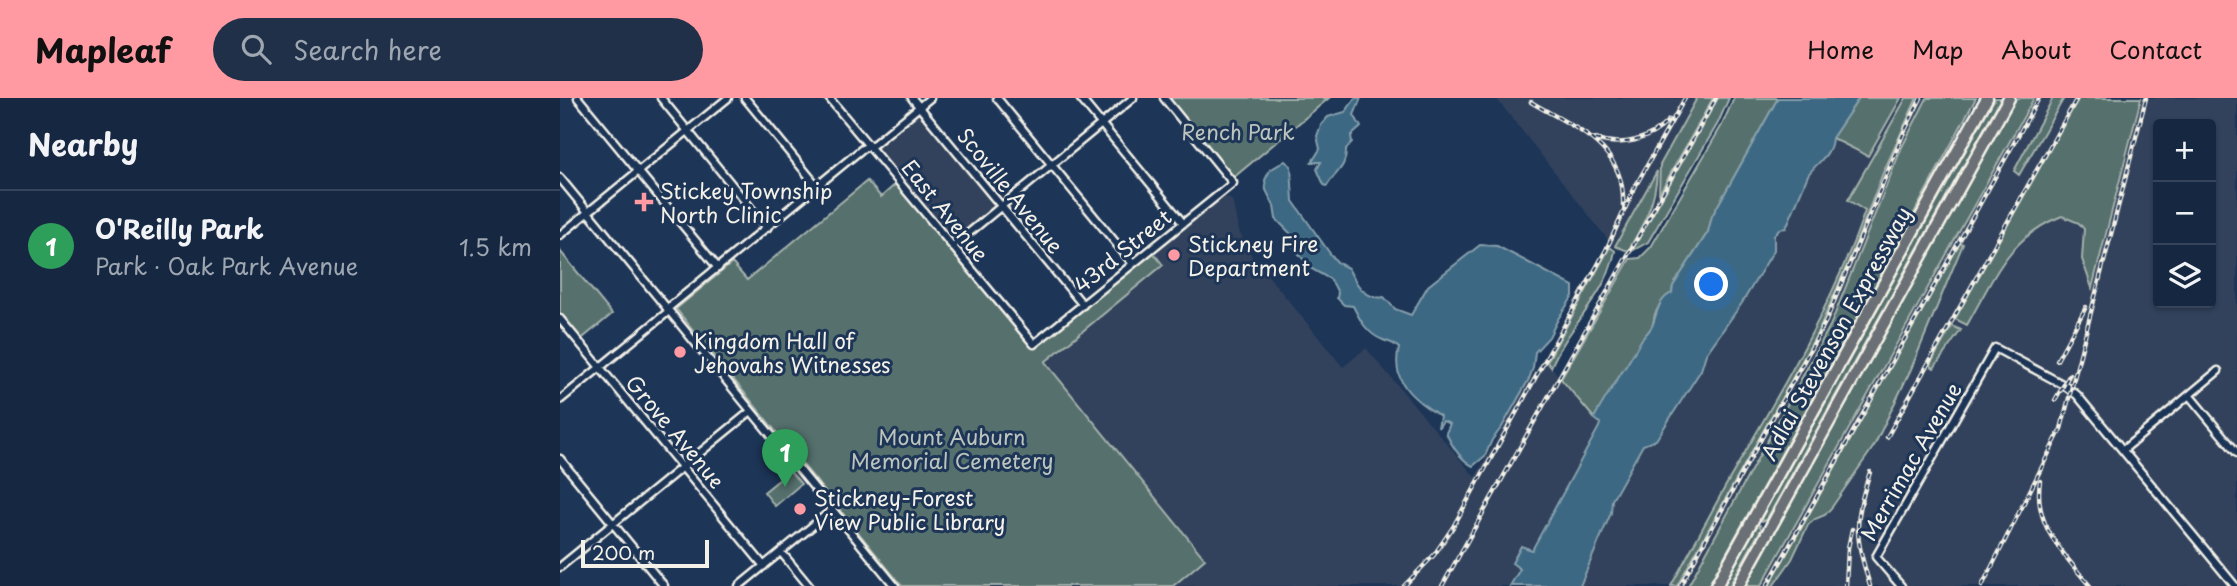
<!DOCTYPE html>
<meta charset="utf-8">
<style>
body{margin:0;font-family:"Playpen Sans",sans-serif;background:#1f3048;color:#f1f3f6}
.controls{position:absolute;right:21px;top:21px;display:grid;overflow:hidden;border-radius:7px;box-shadow:0 2px 5px #0004}
.controls button{width:63px;height:63px;display:grid;place-items:center;padding:0;border:0;border-bottom:2px solid #35445a;background:#162841;color:#f1f3f6;font:35px sans-serif}
.scale{position:absolute;left:21px;bottom:18px;width:128px;box-sizing:border-box;padding-left:7px;border:4px solid #f4f1e8;border-top:0;font-size:19px;line-height:24px;white-space:nowrap;color:#f4f1e8;-webkit-text-stroke:5px #1d3557;paint-order:stroke}
.you{position:absolute;left:1152px;top:187px;width:24px;height:24px;margin:-18px;border:5px solid #fff;border-radius:50%;background:#1a73e8;box-shadow:0 0 0 10px #1a73e833}
.badge{display:grid;place-items:center;width:46px;height:46px;border-radius:50%;background:#ff9aa2;color:#fff;font-size:23px;font-weight:700}
.pin{position:absolute;translate:-50% -58px;filter:drop-shadow(0 2px 4px #0008)}
.pin::after{content:'';position:absolute;top:37px;width:24px;height:21px;background:inherit;clip-path:polygon(0 0,100% 0,50% 100%)}
.list{margin:0;padding:0;list-style:none}
h2{display:flex;justify-content:space-between;align-items:center;height:91px;margin:0;padding:0 28px;font-size:30px}
h2 small{font-size:23px;font-weight:400;color:#9ea6b1}
.list li{display:grid;grid-template-columns:46px 1fr auto;gap:21px;align-items:center;box-sizing:border-box;height:112px;padding:0 28px;border-top:2px solid #35445a}
.list b{display:block;font-size:26px;white-space:nowrap}
.list p{margin:0;font-size:23px;white-space:nowrap;color:#9ea6b1}
.list em{font-size:23px;font-style:normal;color:#9ea6b1}
.icon{flex:none;width:38px;height:38px;fill:none;stroke:currentColor;stroke-width:2;stroke-linecap:round;stroke-linejoin:round}
.map{position:relative;flex:none;width:1677px;height:488px;overflow:hidden}
header{display:flex;align-items:center;gap:42px;box-sizing:border-box;height:98px;padding:0 35px;background:#ff9aa2;color:#111}
header strong{font-size:33px}
nav{display:flex;gap:38px;margin-inline-start:auto;font-size:24px}
.search{width:490px;height:63px;background:#1f3048;display:flex;align-items:center;gap:18px;box-sizing:border-box;padding:0 24px;border-radius:38px;color:#9ea6b1;font-size:26px}
main{display:flex}
aside{flex:1;background:#162841}
.map>svg:first-child{display:block}
</style>
<header>
<strong>Mapleaf</strong>
<div class="search"><svg class="icon" aria-label="search" viewBox="0 0 24 24"><circle cx="10" cy="10" r="6"/><path d="M15 15l6 6"/></svg>Search here</div>
<nav><a>Home</a><a>Map</a><a>About</a><a>Contact</a></nav>
</header>
<main>
<aside>
<h2>Nearby<small></small></h2>
<ul class="list">
<li><span class="badge" style="background:#2e9e5b">1</span><div><b>O'Reilly Park</b><p>Park · Oak Park Avenue</p></div><em>1.5 km</em></li>
</ul>
</aside>
<div class="map">
<svg width="1677" height="488" viewBox="0 0 1677 488">
<rect width="100%" height="100%" fill="#1d3557"/>
<filter id="ink" filterUnits="userSpaceOnUse"><feTurbulence type="fractalNoise" baseFrequency=".0143" numOctaves="2"/><feDisplacementMap in="SourceGraphic" scale="14" xChannelSelector="R" yChannelSelector="G"/><feConvolveMatrix kernelMatrix="1 2 1 2 8 2 1 2 1" color-interpolation-filters="sRGB"/></filter>
<g filter="url(#ink)">
<path fill="#30425c" fill-rule="evenodd" d="M936,0H1144L1100,78V94L1153,0H1158L1001,280L1040,325L1039,329L950,488H613L645,461L484,264L603,167L592,153L656,101L666,99L672,102L679,133L692,158L783,269L806,250L915,379L1049,143ZM1096,87L1092,105L1085,123L998,277L987,263L1052,146L1058,153Z
M1341,0H1346L1288,102L1305,112L1277,186L1268,200L1255,232L1233,274L1111,488H1020L1051,415L1052,402L1083,347L1096,342L1141,273L1146,256L1214,137L1219,131L1226,130L1248,77L1272,40L1308,58Z
M1357,0H1367L1342,49L1270,228L1128,488H1117L1256,238L1287,168L1323,75Z
M1474,0H1493L1454,73L1489,26L1504,0H1677V488H1213L1232,461L1248,427L1255,421L1265,417L1272,409L1314,348L1368,230L1403,147L1400,145L1209,488H1201ZM1598,26H1651V205H1598Z
M359,12L437,107L393,143L315,48Z"/>
<path fill="#55706d" stroke="#a4b0aa" stroke-width="2" d="M609,0H769L673,80Z
M1137,0H1153L1099,96L1100,67Z
M1158,0H1169L1158,25L1088,144L1072,153Z
M1174,0H1218L1152,118L1148,134L1113,188L1112,195L1100,206L1095,216L1092,230L1082,241L1074,259L1064,271L1034,320L1001,281L1070,161L1080,160L1091,149L1162,27Z
M1299,0H1341L1308,58L1272,40Z
M1346,0H1357L1323,75L1287,168L1256,238L1117,488H1111C1131,452 1150,416 1170,380C1221,293 1272,208 1305,113L1288,102Z
M1367,0H1416L1311,195L1148,488H1128L1270,228L1342,49Z
M1435,0H1441L1214,408L1206,422L1202,423L1201,420Z
M1456,0H1474L1201,488H1184Z
M1493,0H1504L1459,77L1454,73Z
M1519,0H1581L1532,190L1522,161L1524,131L1519,125L1502,118C1448,139 1434,180 1407,227L1395,221Z
M1097,73C1096,104 1083,127 1068,153L1055,148Z
M307,83L321,99L337,85L473,250L592,153L603,167L485,264L645,461L613,488H342L116,211L172,165L187,182Z
M1400,145L1403,146L1351,271L1314,348L1272,409L1265,417L1255,421L1248,427L1232,461L1213,488H1209Z
M1050,149L1055,153C1046,199 1008,228 991,269L987,264Z
M0,153L52,216L19,243L0,219Z
M1392,228L1401,232L1374,270L1370,267Z
M230,373L241,386L215,408L204,394Z
M1200,427L1201,431L1169,488H1162L1197,428Z"/>
<path fill="#3d6883" stroke="#869fab" stroke-width="2" d="M796,0H801L794,17L801,29L791,38L792,44L786,51C787,70 775,74 767,88L764,87L757,71L761,64H752L760,51L757,38L761,27L768,19L785,14Z
M1218,0H1299L1272,40C1271,58 1257,64 1248,77L1226,130L1219,131L1214,137V152L1182,205L1146,256L1141,272L1096,342L1083,347L1052,402L1051,415L1020,488H950L960,471L952,465L961,448L972,452L1039,329L1040,325L1034,320C1048,294 1066,270 1080,244C1084,238 1090,233 1093,226C1097,215 1099,200 1112,195L1113,188L1148,134L1152,118Z
M725,63L731,68L733,103L771,157L778,165L788,170C795,184 805,203 824,199L835,211L851,217L868,188L920,147L937,148L1013,188V198L998,221L989,239L975,254L973,270L969,281L942,329L932,342L925,358L913,368C901,362 892,348 886,335L890,326L883,323L878,330L880,318C854,301 830,285 839,250C833,244 831,245 823,242C807,236 800,222 793,208L784,207L777,200L778,195L774,187L770,181L750,170L732,147L730,135L716,121L714,108L706,92L705,82L710,72Z"/>
<g fill="none" stroke-linecap="round" stroke-linejoin="round">
<defs>
<path id="minor" d="M18,0L158,170
M101,0L207,130
M185,0L257,88
M269,0L474,246L673,85L604,0
M352,0L523,207
M437,0L573,166
M520,0L623,125
M0,80L335,488
M0,137L168,0
M393,148L573,0
M107,211L302,51L314,46L370,0
M0,221L204,468
M1629,297L1677,355
M0,302L109,213
M1563,352L1658,273
M0,361L104,488
M221,454L249,488
M0,469L191,313
M179,488L272,412
M1341,488L1316,459L1435,250L1504,287L1517,297L1675,488"/>
<path id="highway" d="M1156,488L1427,0
M1178,488L1449,0"/>
</defs>
<use href="#minor" stroke="#f4f1e8" stroke-width="11"/>
<use href="#highway" stroke="#f4f1e8" stroke-width="15"/>
<use href="#minor" stroke="#1d3557" stroke-width="6"/>
<use href="#highway" stroke="#6a7074" stroke-width="10"/>
<defs>
<path id="rail" d="M971,4C1014,30 1066,48 1063,107
M1035,41C1062,49 1089,43 1109,22
M1497,262L1526,209
M1495,302L1510,276
M1327,339L1517,0
M1480,383C1473,428 1504,456 1530,488
M844,488L874,457L893,429L1046,152L1076,87L1125,0
M882,488L1156,0
M1120,488L1266,223L1344,34L1361,0
M1207,488L1479,0
M1286,488L1288,450L1292,431
M1310,488C1295,437 1293,426 1310,374
M1422,488L1501,331L1586,0"/>
</defs>
<use href="#rail" stroke="#f4f1e8" stroke-width="4.5"/>
<use href="#rail" stroke="#1d3557" stroke-width="2" stroke-dasharray="5" stroke-linecap="butt"/>
</g>
</g>
<g fill="#ff9aa2" stroke="#1d3557" stroke-width="2.5">
<path d="M80.5 93.5h7v7h7v7h-7v7h-7v-7h-7v-7h7z"/>
<circle cx="614" cy="157" r="7"/>
<circle cx="120" cy="254" r="7"/>
<circle cx="240" cy="411" r="7"/>
</g>
<g text-anchor="middle" dominant-baseline="central" stroke-width="6" stroke-linejoin="round" paint-order="stroke">
<g font-size="21" fill="#bcc4bd" stroke="#1d3557">
<text x="678" y="33">Rench Park</text>
<text x="392" y="338">Mount Auburn<tspan x="392" dy="24">Memorial Cemetery</tspan></text>
</g>
<g font-size="21" fill="#f4f1e8" stroke="#1d3557" text-anchor="start">
<text x="100" y="92">Stickey Township<tspan x="100" dy="24">North Clinic</tspan></text>
<text x="628" y="145">Stickney Fire<tspan x="628" dy="24">Department</tspan></text>
<text x="134" y="242">Kingdom Hall of<tspan x="134" dy="24">Jehovahs Witnesses</tspan></text>
<text x="254" y="399">Stickney-Forest<tspan x="254" dy="24">View Public Library</tspan></text>
</g>
<g font-size="21" fill="#f4f1e8" stroke="#1d3557">
<text transform="translate(451 92) rotate(51)">Scoville Avenue</text>
<text transform="translate(386 112) rotate(51)">East Avenue</text>
<text transform="translate(562 152) rotate(-39)">43rd Street</text>
<text transform="translate(1275 235) rotate(-61)">Adlai Stevenson Expressway</text>
<text transform="translate(116 333) rotate(50)">Grove Avenue</text>
<text transform="translate(1350 363) rotate(-60)">Merrimac Avenue</text>
</g>
</g>
</svg>
<div class="controls">
<button>+</button>
<button>−</button>
<button><svg class="icon" aria-label="layers" viewBox="0 0 24 24"><path d="M12 4l9 5-9 5-9-5zM3 14l9 5 9-5"/></svg></button>
</div>
<div class="scale">200 m</div>
<div class="you"></div>
<div class="pin badge" style="left:225px;top:389px;background:#2e9e5b">1</div>
</div>
</main>
